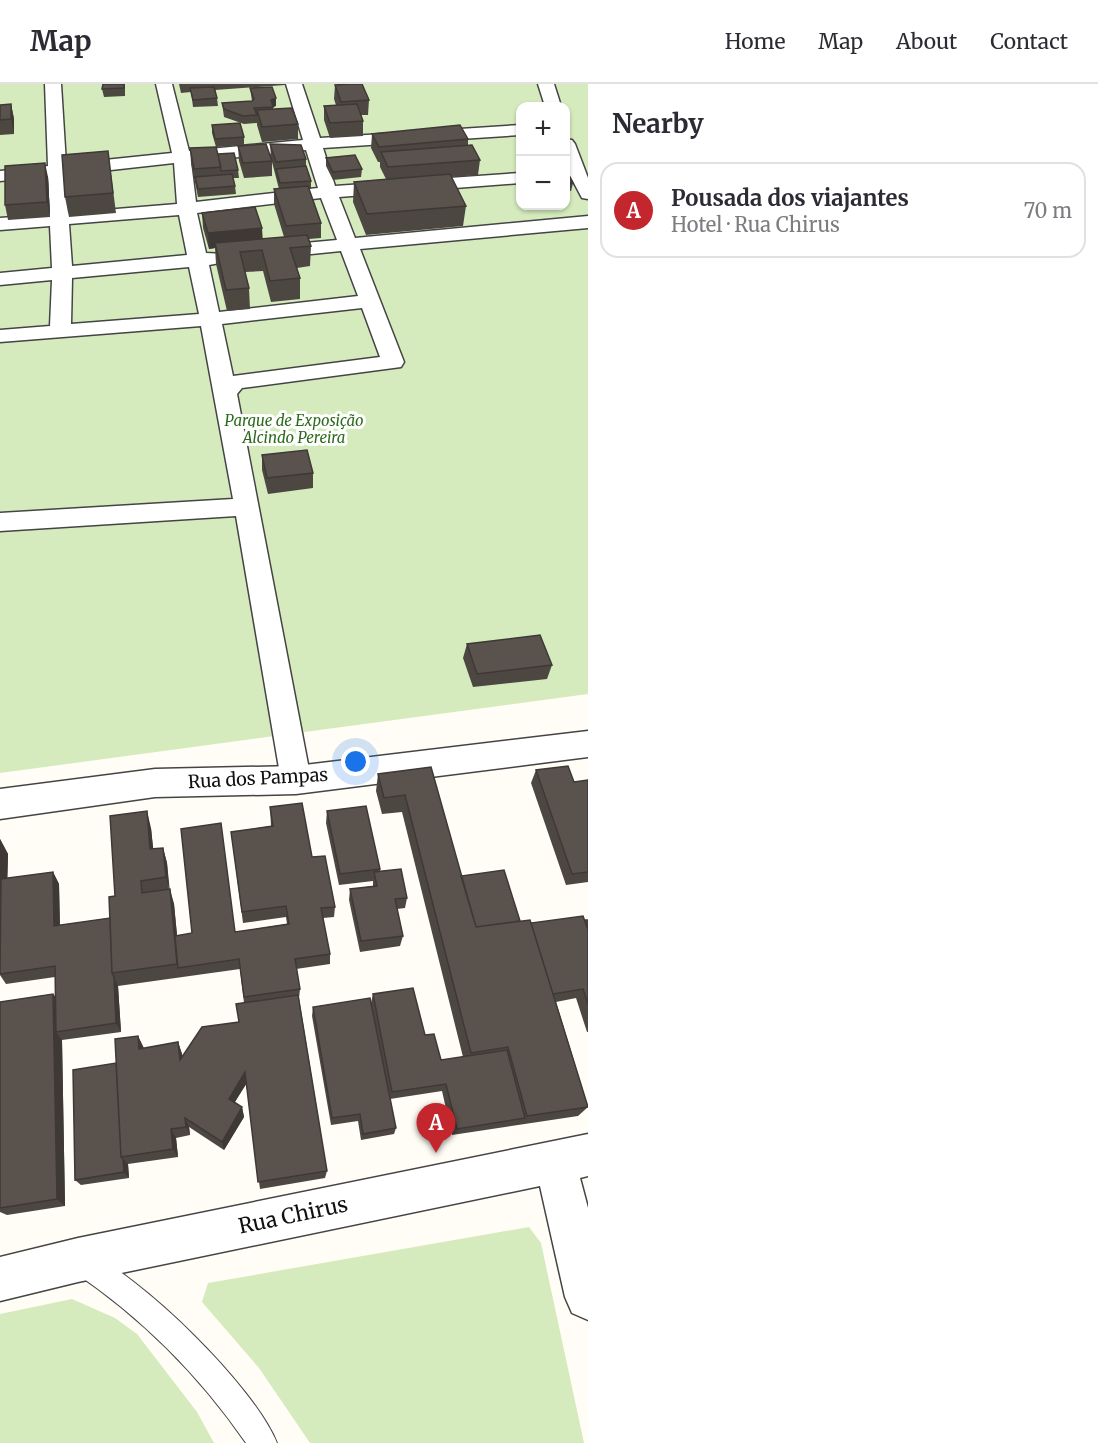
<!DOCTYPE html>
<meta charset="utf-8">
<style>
body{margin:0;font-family:Merriweather,serif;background:#f7f7f7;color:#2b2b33}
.controls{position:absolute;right:18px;top:18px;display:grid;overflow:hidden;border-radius:12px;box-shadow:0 2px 4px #0004}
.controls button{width:54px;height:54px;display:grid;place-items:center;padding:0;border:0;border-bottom:2px solid #e1e1e2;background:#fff;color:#2b2b33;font:30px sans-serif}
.you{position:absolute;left:356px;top:678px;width:21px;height:21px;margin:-15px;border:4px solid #fff;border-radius:50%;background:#1a73e8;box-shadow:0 0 0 9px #1a73e833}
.badge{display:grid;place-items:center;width:39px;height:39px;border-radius:50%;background:#c4262e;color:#fff;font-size:20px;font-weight:700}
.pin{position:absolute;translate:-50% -50px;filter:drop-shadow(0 2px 3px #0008)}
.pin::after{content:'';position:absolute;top:32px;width:21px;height:18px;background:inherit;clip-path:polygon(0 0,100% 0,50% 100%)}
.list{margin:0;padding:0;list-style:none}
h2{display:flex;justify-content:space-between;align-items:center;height:78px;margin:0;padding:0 24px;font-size:26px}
h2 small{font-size:20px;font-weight:400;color:#7c7c81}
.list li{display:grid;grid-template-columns:39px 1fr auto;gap:18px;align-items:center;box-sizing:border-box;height:96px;margin:0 12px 12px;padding:0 12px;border:2px solid #e1e1e2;border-radius:18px}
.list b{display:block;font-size:22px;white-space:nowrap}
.list p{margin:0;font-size:20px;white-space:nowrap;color:#7c7c81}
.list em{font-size:20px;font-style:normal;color:#7c7c81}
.map{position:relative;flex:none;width:588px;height:1359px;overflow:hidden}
header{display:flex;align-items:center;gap:36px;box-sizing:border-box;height:84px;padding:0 30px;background:#fff;border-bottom:2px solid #e1e1e2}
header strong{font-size:28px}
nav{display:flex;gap:33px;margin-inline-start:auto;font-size:21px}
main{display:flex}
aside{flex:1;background:#fff}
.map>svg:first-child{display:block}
</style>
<header>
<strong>Map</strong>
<nav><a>Home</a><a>Map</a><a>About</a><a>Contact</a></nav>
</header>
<main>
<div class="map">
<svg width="588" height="1359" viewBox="0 0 588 1359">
<rect width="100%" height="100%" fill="#fffdf5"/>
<path fill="#d5ebbd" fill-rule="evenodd" d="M0,0H588V610L0,689ZM520,22H566V122H520Z
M529,1143L541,1159L584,1359H310L259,1284L202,1218L208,1199Z
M72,1215L115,1234L137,1250L197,1328L214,1359H0V1230Z"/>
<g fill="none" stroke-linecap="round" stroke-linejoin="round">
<defs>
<path id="service" d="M83,1166C140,1190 254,1302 277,1359H246C199,1291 142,1234 74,1188L70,1179L74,1170Z"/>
<path id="pedestrian" d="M45,0H61L66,80L172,69L156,0H172L189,67L303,56L286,0H302L320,54L520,41V51L323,64L335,102L520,89V99L339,113L355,154L588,132V144L360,165L404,278L401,283L242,304L237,310L311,696L307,705L296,709L285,705L281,696L236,432L0,447V429L233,415L201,242L0,258V246L50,242L52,196L0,201V189L52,184L50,142L0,146V134L50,130L48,92L0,97V87L48,82ZM306,66L318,104L196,118L191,78ZM174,79L177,120L68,129L66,91ZM321,114L337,156L272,162L265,164L262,168L265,172L272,174L341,167L358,212L219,228L209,181L225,178L228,174L225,170L206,169L197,129ZM179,131L187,171L72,182L69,140ZM189,183L199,230L71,240L72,194ZM362,224L380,273L233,292L222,240Z
M538,0H554L561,22H545Z
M566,55L572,56L575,60L588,94V115L582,114L566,84Z"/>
<path id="minor" d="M588,647V673L296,710L155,713L0,735V705L155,685L296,682Z
M588,1050V1092L580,1094L588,1124V1236L572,1229L565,1213L540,1102L78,1198L0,1217V1173L78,1154Z"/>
</defs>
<use href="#service" stroke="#444" stroke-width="2"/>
<use href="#pedestrian" stroke="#444" stroke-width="3"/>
<use href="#minor" stroke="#444" stroke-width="3"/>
<use href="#service" fill="#fff" fill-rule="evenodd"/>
<use href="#pedestrian" fill="#fff" fill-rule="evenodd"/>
<use href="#minor" fill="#fff" fill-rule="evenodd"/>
</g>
<path fill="#4d4742" d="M125,0V12L104,13L102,5Z
M179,0H285V1L215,6L217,14L218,22L193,23L191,8L181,9Z
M335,1L369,16L368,31H361L363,37V52L330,54L324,36V22L336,21L334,15Z
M250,4L276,14V22L273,23V25L298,40V55L262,58L257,41V31V39L244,40L224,33L222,19L252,17Z
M11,20L14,35V50L0,51V21Z
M212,41L244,53V61L216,63L218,70L238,86L239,94H233L235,102L236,110L198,113L191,79L190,64L216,63L212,49Z
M372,50L468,55V61L480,76L478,91L451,93L466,122L463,142L366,151L353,118L354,98L386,95L380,83V78H378L371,64Z
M270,60L306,75V83L311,97V105H309L321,139V154L309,155L311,162L310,182L297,184L300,194V215L271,218L263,187L245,188L249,204L250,225L227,227L216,180L215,164L209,165L203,144L202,129L262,155L284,153L274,120V105H279L272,78V92L244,94L239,77L238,62L271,74Z
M108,67L116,129L69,133L65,113Z
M326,74L362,85L361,93L333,96L326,82Z
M566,89L573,99L571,107H566Z
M48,93L50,133L8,136L5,121Z
M262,371L313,389V404L268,410L262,386Z
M467,560L552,581L547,595L473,603L463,574Z
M431,683L461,792L520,837L531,839L588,836V948H587L576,914L556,918L588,1023L578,1032L452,1051L442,1007L390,1015L396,1044L394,1050L361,1056L358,1037L331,1041L312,932L313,923L371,919L373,910L425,951L441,976L463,973L402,728L382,730L376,707L378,690Z
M536,686L574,698L588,696V798L566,801L531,699Z
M270,723L312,773L335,823L334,833L323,834L330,870V880L296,885L300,905L299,914L327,1087L325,1094L260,1105L246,999L235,1018L242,1023L244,1033L224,1066L189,1043L190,1051L176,1054L178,1073L128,1080L129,1094L81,1101L75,1096L116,979L138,952L144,964L178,958L183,973L239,938L244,919L240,885L118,902L121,948L62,956L65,1122L7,1131L0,1128V918L53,910L56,913L55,893L6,900L0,891V755L8,770L7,795L53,788L59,800L60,841L110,834L115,812L151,744L153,765L163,764L167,779L169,805L174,820L177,851L235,848L287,840L286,833L243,839L231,748L271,742Z
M327,727L380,785V788L407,814L405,824L397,825L403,852L400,862L360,868L349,816L350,805L373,802V797L339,801L326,739Z"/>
<path fill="#3f3936" d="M276,14V22L273,23L271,16Z
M11,20L14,35V50L11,35Z
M45,79L48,93L50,133L47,118Z
M262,144L263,159H215V164L209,165L208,149Z
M147,727L151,744L155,781L150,765Z
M0,755L8,770L6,863L0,853Z
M163,764L167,779L170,808L166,793Z
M53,788L59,800L60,852L54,842Z
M170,805L174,820L180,883L178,884Z
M114,893L118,902L121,948L116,939Z
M53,910L61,922L56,948L62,956L65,1122L57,1115Z
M138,952L143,963L144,976L139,965Z
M178,958L182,970L184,987L180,976Z
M245,988L247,999L231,1024L229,1015Z
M242,1023L244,1033L224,1066L222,1058Z
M185,1034L189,1043L190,1051L186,1043Z
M171,1045L176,1054L178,1073L173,1065Z
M123,1075L128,1080L129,1094L124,1088Z"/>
<path fill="#5a524d" stroke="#3f3936" stroke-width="1.5" d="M103,0H124V4L102,5Z
M350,0H362L369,16L341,18L335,1Z
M214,3L217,14L193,16L190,4Z
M272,3L276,14L271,16L273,23L254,24L257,31L243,32L224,25L222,19L252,17L254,15L250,4Z
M11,20V35L0,36V21Z
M357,20L363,37L330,39L324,22Z
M292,24L298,40L262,43L257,26Z
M240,39L244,53L215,55L212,41Z
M460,41L468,55L379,63L372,50Z
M266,60L272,77L243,79L238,62Z
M270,60L301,61L306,75L276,78Z
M472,61L480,76L388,83L381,68Z
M216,63L221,83L194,85L190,64Z
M108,67L113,109L65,113L62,71Z
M234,69L238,86L221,87L218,70Z
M355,71L362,85L333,88L326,74Z
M45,79L47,118L5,121V82Z
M306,82L311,97L280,99L276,85Z
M566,89H567L573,99L566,100Z
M232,90L235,102L198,105L195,93Z
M450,90L466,122L367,130L354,98Z
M308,102L321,139L286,142L274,105Z
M255,123L262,144L208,149L202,129Z
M307,151L311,162L290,164L300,194L270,197L262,166L240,168L249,204L226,206L215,159Z
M307,366L313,389L267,394L262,371Z
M540,551L552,581L477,590L467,560Z
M568,682L574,698L588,696V788L572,790L536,686Z
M431,683L476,843L530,836L588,1023L527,1032L508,963L471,969L405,711L384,714L378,690Z
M302,719L312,773L325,772L335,823L321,824L330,870L295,875L300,905L244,913L239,875L178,884L175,852L192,849L181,745L221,739L235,848L289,840L286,822L242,828L231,748L273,742L270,723Z
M366,722L380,785L340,790L327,727Z
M147,727L150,765L163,764L166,793L141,797L142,809L170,805L177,880L112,889L109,813L115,812L110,732Z
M401,785L407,814L395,815L403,852L361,857L350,805L377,802L374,788Z
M504,786L520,837L476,843L461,792Z
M53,788L54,842L110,834L112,889L114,893L116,939L56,948L55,882L0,890L1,795Z
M583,832L588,846V920L583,905L553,910L531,839Z
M585,836H588V846Z
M413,904L425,951L434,950L441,976L507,966L525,1034L457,1045L446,1000L392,1008L373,910Z
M53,910L57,1115L0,1124V918Z
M298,911L327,1087L258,1098L245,988L229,1015L242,1023L222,1058L185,1034L186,1043L171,1045L173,1065L121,1073L115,955L138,952L139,965L178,958L180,976L202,943L239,938L236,920Z
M370,914L396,1044L363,1050L360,1030L332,1034L313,923Z
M116,979L121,1073L123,1075L124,1088L75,1096L73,986Z"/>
<g text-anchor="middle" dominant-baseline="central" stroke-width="6" stroke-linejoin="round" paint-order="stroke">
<g font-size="15" font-style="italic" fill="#2f6b1f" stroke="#fff">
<text x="294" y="336">Parque de Exposição<tspan x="294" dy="17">Alcindo Pereira</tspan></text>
</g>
<g font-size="18" fill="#111" stroke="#fff">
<text transform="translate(258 694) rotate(-3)">Rua dos Pampas</text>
</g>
<g font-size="21" fill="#111" stroke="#fff">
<text transform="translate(293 1131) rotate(-12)">Rua Chirus</text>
</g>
</g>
</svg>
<div class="controls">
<button>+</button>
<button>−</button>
</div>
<div class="you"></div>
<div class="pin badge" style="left:436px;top:1069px">A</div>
</div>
<aside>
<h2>Nearby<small></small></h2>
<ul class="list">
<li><span class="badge">A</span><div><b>Pousada dos viajantes</b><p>Hotel · Rua Chirus</p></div><em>70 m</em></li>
</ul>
</aside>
</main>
